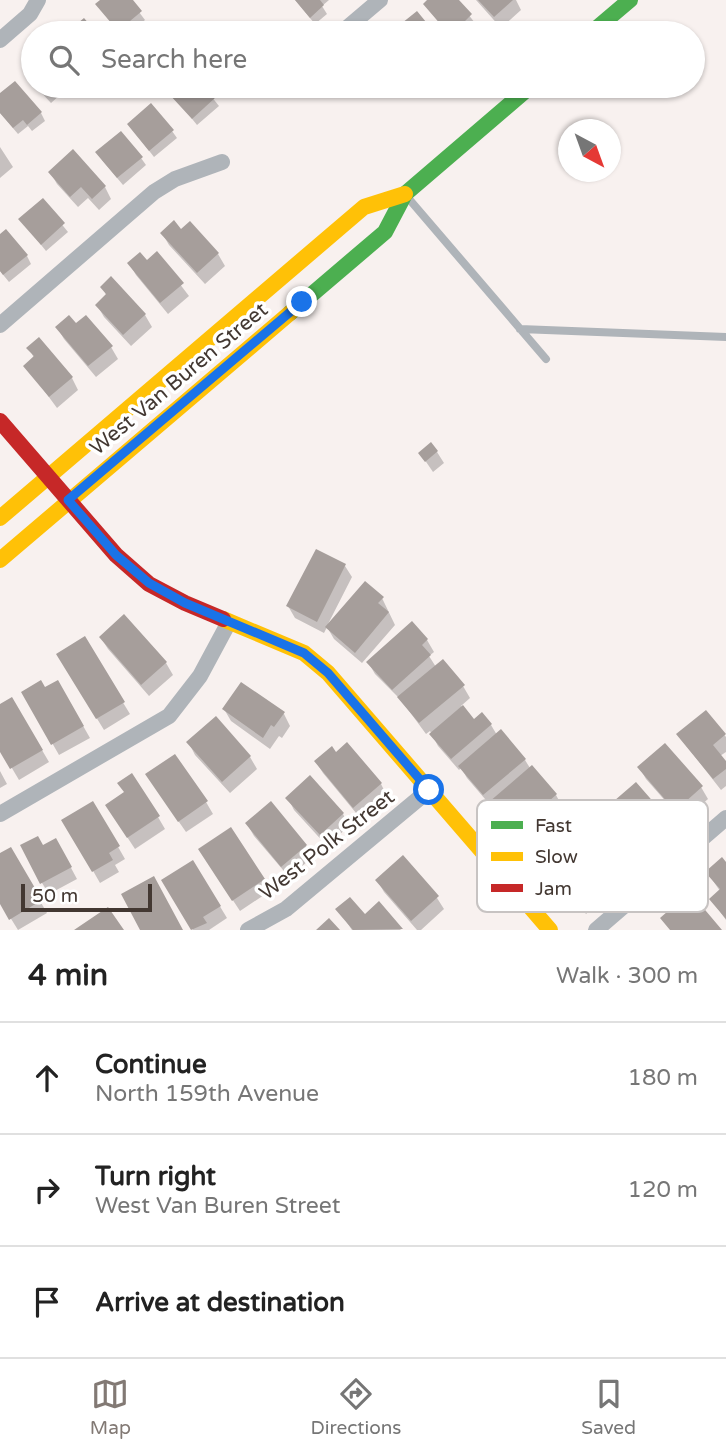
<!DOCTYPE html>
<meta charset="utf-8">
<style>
body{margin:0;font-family:"Varela Round",sans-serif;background:#f6f6f6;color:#222}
.compass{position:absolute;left:558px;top:119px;width:63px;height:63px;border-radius:50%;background:#fff;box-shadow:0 2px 5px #0004;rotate:139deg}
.scale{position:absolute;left:21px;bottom:18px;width:131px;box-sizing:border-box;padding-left:7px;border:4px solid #433832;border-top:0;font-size:19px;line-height:24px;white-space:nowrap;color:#433832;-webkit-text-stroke:5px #fff;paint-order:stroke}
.stop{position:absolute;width:21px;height:21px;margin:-16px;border:5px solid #1a73e8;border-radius:50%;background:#fff}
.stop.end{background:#1a73e8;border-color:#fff;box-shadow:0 2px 7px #0008}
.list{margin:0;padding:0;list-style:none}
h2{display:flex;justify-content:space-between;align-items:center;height:91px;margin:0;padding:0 28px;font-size:30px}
h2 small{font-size:23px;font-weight:400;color:#767676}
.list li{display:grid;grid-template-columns:46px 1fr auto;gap:21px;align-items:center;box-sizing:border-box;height:112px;padding:0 28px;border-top:2px solid #e0e0e0}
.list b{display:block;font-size:26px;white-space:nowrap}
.list p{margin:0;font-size:23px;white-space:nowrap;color:#767676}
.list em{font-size:23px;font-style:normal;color:#767676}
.icon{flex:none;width:38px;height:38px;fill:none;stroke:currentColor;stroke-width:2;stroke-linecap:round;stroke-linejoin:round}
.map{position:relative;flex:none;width:726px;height:930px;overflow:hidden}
.search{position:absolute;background:#fff;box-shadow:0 2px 5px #0004;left:21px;right:21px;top:21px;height:77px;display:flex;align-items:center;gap:18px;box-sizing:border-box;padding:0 24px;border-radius:38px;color:#767676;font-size:26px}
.sheet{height:427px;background:#fff}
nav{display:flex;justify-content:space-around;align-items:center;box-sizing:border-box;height:98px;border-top:2px solid #e0e0e0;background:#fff;font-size:19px;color:#767676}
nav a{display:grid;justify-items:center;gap:4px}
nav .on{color:#827974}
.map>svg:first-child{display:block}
</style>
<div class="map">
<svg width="726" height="930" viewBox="0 0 726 930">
<rect width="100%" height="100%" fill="#f8f1ef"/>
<path fill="#0003" d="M103,0H130L145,20L129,33H120L97,5Z
M295,0H329L322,6L327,14L315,24Z
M430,0H457L475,23L469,29L471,33H448L425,4Z
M476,0H516L521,10L501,28Z
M33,64V83L25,71Z
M35,86H70L51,103Z
M181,86H203L219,106L197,125L172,94Z
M385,86H409L395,98Z
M0,96L41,113L45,121L32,131L28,126L18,134L0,113Z
M129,125L172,131L177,138L154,157Z
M0,147L13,167L0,178Z
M141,158L146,165L123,185L102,160Z
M50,172L105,187L111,199L99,210L88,198L78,207L57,184Z
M42,200L68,232L46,251L21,220Z
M181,231L218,254L225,266L205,284L169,245L162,233Z
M0,236L27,256L31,264L9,282L0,271Z
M157,254L189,296L168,314L136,275L129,263H147Z
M111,279L145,315L152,327L131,346L104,317L97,305L107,296L102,287Z
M76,325L111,347L118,359L96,377L64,339L57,327Z
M29,348L72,378L78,390L57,408L26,366L34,358Z
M437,452L444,463L433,472L420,453Z
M345,566L352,577L328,624L382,598L395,625L362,663L334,639L327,627L324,633L295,618L288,606Z
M124,617L166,663L173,675L149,696L108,649L101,638Z
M412,624L427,640L434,652L429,656L436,667L463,686L470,698L461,706L474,721L491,725L497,735L525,760L530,768L556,795L562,806L590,830L620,866L627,878L586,914L556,877L553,880L540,865L533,853L548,840L540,827L528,813L510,828L492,805L491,806L467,778L461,768L459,770L438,746L430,731L426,734L401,700L375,674L368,662Z
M84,639L130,714L104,730L58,655Z
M58,682L90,738L59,755L23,692L45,689Z
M12,699L49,762L19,780L0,748V706Z
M224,709L284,714L290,726L282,738L279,736L270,749L231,721Z
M706,712L726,737V752L720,756L726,763V786L721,790L678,735Z
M215,719L250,757L257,769L230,793L195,755L189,743Z
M347,745L381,784L387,796L361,819L323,773L316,762L336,754Z
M639,767L701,787L708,799L683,821L646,779Z
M0,771L7,784L0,788Z
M636,784L669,822L676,834L649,857L616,819L609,807Z
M154,786L206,802L213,814L186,832Z
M125,792L158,817L165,829L135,849L114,817Z
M288,798L343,814L349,826L327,846L294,810Z
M93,803L125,859L115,865L119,872L100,883L64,820Z
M247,824L306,846L313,857L289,877L254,836Z
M56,840L77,879L49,894L42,883Z
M10,849L47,913L18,930L0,901V855Z
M403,858L437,898L444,909L421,930H417L384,892L377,880Z
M207,861L263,880L270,891L240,911Z
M193,862L227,918L209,930H193L163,880Z
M726,864V920L711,899L720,891L707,872Z
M379,904L401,930H352L338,909L364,916Z"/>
<path fill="#a69e9b" d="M100,0H133L142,11L118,31L95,4Z
M295,0H320L324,5L310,18Z
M427,0H459L472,14L465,21L469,27L462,33H448L423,4Z
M478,0H513L494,17Z
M417,11L435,33H411L402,23Z
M84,18L97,33H66Z
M15,81L42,112L27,125L23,120L13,128L0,113V93Z
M178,86H206L216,97L192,119L169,94Z
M151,103L174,130L149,151L127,124Z
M121,131L143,157L117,178L95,152Z
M73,149L106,186L92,199L81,187L70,197L48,172Z
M43,198L65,223L41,245L18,219Z
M174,220L181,229L190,221L219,253L197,273L160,233Z
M6,229L28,255L3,275L0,271V234Z
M157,251L184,283L160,303L127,263L140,252L147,260Z
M111,276L146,314L123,335L95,305L106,294L100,287Z
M69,315L76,323L86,315L113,346L88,366L55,327Z
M39,337L73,377L49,397L23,366L34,356L26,348Z
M431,442L438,451L425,462L418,453Z
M316,549L346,564L317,622L286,606Z
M365,581L384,597L378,603L389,612L355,653L325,627Z
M124,614L167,662L141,685L99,637Z
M412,621L428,639L422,645L431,655L392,690L366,662Z
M85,636L125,702L96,719L56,654Z
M443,659L465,685L419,723L397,697Z
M41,680L45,687L58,680L84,726L51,745L21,692Z
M241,682L285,712L274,727L271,725L263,738L222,709Z
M12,697L43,750L10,769L0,752V704Z
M463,705L474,719L482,712L492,724L451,759L429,734Z
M706,710L726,734L713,745L726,761V769L713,779L676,734Z
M216,716L251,756L222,782L186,742Z
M501,729L526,759L483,795L458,766Z
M347,742L382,783L353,808L314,761L332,746L336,752Z
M665,743L703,786L675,811L637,767Z
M175,754L208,801L178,822L145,774Z
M532,765L557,794L532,816L520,803L502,818L489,802Z
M132,773L160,816L127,838L105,805L124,792L117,783Z
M310,775L344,813L320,835L285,798Z
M636,782L670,821L641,847L607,807Z
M567,800L592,829L545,869L531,852L548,838L537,825Z
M93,801L120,846L109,853L113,860L92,872L61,820Z
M271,801L307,845L281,867L245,823Z
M231,827L265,879L232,901L198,849Z
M38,836L43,845L56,838L72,867L40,884L20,845Z
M11,847L42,900L9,920L0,904V853Z
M403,855L439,896L411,921L375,880Z
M722,857L726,862V919L709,899L720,889L705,872Z
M193,860L221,906L203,917L207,923L191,930L161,880Z
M154,876L183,930H140L121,894Z
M690,892L722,930H670L660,918Z
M350,897L365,914L379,901L403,929L353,930L335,909Z
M108,907L124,930H74Z
M329,918L340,930H316Z"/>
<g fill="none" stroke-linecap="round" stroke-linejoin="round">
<path stroke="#afb4b9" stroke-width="8" d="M409,199L546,359
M520,329L726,337"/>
<path stroke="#afb4b9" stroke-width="16" d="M341,33L380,0
M0,40L30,14L38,0
M0,325L154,192L175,179L222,162
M0,814L169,716L200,676L229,622
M248,930L286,909L429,790
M596,930L726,818"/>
<path stroke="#4caf50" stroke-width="16" d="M591,33L630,0
M290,313L385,232L405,194L531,86"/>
<path stroke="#ffc107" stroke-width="16" d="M0,518L364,207L405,194
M0,560L290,313
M223,619L304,653L328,673L550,930"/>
<path stroke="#c62828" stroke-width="16" d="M0,421L116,555L149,584L185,603L223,619"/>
</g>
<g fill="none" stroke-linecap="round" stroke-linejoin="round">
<path stroke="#1a73e8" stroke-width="9" d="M302,302L68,500L116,555L149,583L185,603L304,653L328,673L429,790"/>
</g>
<g text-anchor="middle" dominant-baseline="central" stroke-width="7" stroke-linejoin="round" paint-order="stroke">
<g font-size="21" fill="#433832" stroke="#fff">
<text transform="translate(179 379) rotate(-40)">West Van Buren Street</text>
<text transform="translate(327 845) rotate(-38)">West Polk Street</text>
</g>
</g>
<rect x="477" y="800" width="231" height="112" rx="10" fill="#fff" stroke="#c7c3c2" stroke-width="2"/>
<rect x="491" y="821" width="32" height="8" fill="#4caf50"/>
<rect x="491" y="852" width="32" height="9" fill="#ffc107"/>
<rect x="491" y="884" width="32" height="8" fill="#c62828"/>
<g font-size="19" fill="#433832">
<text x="535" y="832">Fast</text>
<text x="535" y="863">Slow</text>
<text x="535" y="895">Jam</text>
</g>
</svg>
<svg class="compass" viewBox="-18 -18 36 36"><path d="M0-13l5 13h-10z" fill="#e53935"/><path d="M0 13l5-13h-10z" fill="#767676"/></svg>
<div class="scale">50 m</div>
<div class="stop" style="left:429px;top:790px"></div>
<div class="stop end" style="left:302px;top:302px"></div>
<div class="search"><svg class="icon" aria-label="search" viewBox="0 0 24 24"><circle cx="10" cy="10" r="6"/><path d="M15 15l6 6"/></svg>Search here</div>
</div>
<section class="sheet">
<h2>4 min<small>Walk · 300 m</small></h2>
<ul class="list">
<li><svg class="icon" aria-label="ahead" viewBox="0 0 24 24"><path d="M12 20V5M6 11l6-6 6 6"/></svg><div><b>Continue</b><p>North 159th Avenue</p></div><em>180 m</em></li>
<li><svg class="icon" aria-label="right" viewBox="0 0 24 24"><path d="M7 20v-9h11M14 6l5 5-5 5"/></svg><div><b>Turn right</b><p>West Van Buren Street</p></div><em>120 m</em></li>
<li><svg class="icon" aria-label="arrive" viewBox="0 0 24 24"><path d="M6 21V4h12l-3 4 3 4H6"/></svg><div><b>Arrive at destination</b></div></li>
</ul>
</section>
<nav>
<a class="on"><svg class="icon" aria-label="map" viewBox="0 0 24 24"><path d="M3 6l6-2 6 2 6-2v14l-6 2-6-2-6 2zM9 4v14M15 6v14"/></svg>Map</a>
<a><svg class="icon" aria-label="directions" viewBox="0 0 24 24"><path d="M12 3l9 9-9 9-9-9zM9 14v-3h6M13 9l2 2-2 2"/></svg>Directions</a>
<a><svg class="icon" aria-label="saved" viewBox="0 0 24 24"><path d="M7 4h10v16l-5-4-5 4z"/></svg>Saved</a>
</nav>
